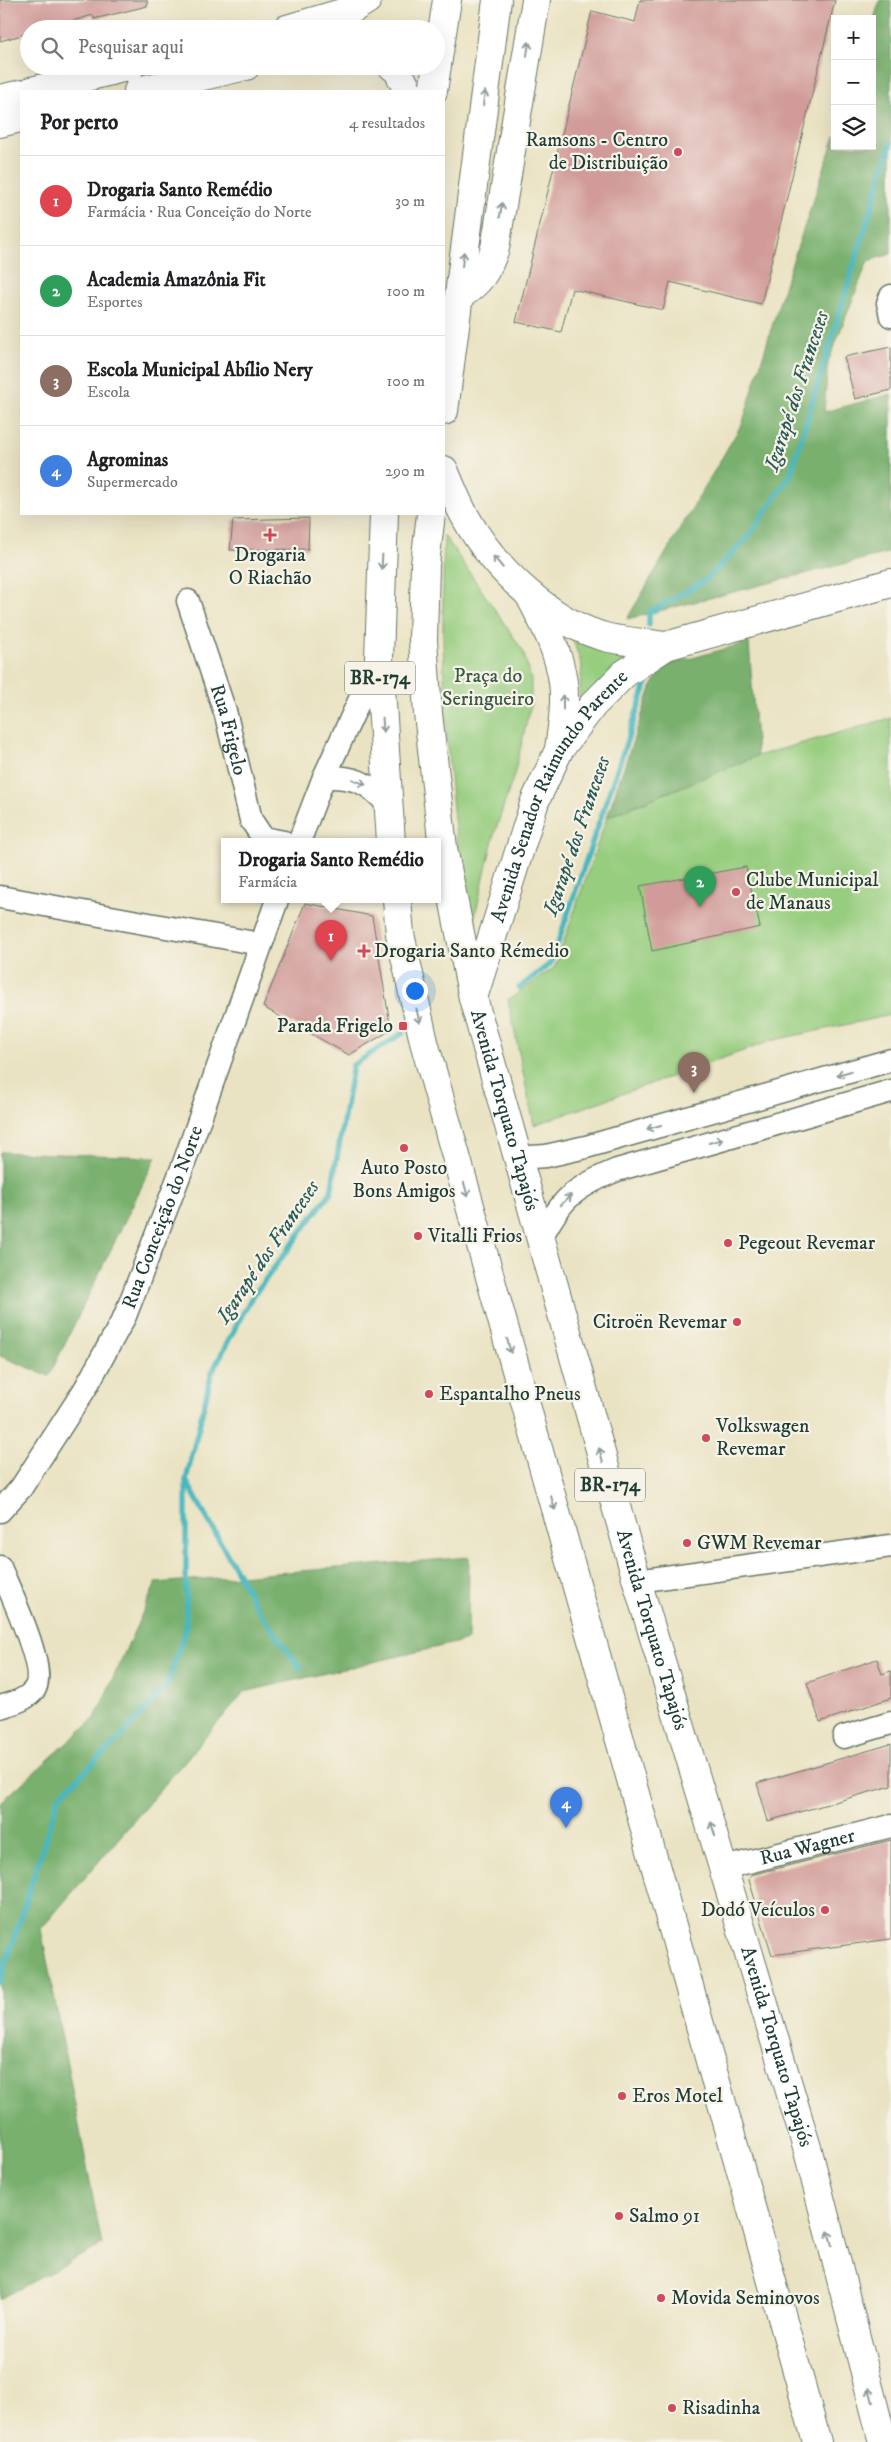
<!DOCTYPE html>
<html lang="pt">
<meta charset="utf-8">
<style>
body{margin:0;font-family:"IM FELL DW Pica",serif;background:#f2f2f2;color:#202124}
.controls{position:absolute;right:15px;top:15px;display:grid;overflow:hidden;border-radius:0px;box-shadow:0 5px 20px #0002}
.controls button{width:45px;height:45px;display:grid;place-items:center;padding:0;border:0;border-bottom:1px solid #e0e0e0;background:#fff;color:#202124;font:25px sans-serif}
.you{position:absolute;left:414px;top:990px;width:18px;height:18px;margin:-12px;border:4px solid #fff;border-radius:50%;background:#1a73e8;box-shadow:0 0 0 8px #1a73e833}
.badge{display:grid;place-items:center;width:32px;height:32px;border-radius:50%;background:#2563eb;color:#fff;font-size:16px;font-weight:700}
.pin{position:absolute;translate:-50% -41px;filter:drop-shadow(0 1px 2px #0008)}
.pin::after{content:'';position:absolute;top:26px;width:18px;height:15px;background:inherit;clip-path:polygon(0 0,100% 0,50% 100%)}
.popup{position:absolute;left:221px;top:838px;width:220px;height:65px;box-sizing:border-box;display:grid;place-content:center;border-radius:0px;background:#fff;filter:drop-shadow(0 1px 4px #0005);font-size:16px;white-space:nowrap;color:#757577}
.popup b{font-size:19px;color:#202124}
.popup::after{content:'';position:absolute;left:50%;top:100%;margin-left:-10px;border:10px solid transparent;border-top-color:#fff}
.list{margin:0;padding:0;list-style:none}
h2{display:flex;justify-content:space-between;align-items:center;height:65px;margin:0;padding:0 20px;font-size:21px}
h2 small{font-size:16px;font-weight:400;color:#757577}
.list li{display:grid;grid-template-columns:32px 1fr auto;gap:15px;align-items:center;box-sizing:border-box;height:90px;padding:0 20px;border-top:1px solid #e0e0e0}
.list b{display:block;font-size:19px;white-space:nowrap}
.list p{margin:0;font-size:16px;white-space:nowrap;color:#757577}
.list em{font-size:16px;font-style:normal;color:#757577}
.icon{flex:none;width:28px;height:28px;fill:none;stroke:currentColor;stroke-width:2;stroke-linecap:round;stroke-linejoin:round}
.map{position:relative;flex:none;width:891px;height:2442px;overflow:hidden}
.search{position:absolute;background:#fff;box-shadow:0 5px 20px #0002;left:20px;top:20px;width:425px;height:55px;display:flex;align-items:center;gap:12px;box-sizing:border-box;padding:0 18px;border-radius:28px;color:#757577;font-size:19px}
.panel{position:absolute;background:#fff;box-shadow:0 5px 20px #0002;left:20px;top:90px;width:425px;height:425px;border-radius:0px}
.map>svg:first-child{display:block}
</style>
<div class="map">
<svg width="891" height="2442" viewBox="0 0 891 2442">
<rect width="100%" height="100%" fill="#f7f3e8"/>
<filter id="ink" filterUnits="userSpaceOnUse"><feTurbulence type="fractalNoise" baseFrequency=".02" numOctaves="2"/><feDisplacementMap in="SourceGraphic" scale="10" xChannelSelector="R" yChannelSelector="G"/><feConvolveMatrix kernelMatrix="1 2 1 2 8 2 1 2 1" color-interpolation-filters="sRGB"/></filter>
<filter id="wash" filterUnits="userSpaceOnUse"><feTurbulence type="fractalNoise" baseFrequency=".0096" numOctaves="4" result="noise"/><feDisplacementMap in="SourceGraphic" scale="20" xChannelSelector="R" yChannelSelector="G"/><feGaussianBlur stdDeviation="1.12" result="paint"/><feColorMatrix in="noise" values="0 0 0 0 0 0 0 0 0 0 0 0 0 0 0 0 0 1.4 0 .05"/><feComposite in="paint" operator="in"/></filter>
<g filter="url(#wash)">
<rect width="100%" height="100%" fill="#eae3c3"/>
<path fill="#97cd7f" stroke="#5b855a" d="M444,535L523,651L531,679V704L514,775L494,835L472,928C466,897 459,866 456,835C444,735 441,635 444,535Z
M572,637L639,651L579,702L582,666Z
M891,718V1015L774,1040L534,1125L508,1000L555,967L607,817L757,756Z"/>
<path fill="#79b06e" stroke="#4c7651" d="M880,0H891V254L868,261L828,362L824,412L891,394V552L627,619L743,422L784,287L835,136V146H872V25Z
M749,642L757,756L607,817L651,688L664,666Z
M0,1152L156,1157L49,1376L0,1356Z
M469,1557L468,1640L244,1692L41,1929L102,2245L0,2299V1803L95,1718L156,1583Z"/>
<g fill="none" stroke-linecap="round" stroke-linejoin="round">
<path stroke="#48b7be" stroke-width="5.5" d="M649,625V613L706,580L748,537L790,476L891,143
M519,988L551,963L647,682
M187,1482L257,1608L300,1668
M0,1983L59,1796L118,1740L168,1684L186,1628V1480L212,1372L250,1300L331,1192L353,1065L403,1033"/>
</g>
<g id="blocks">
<path fill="#d19b99" d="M0,0H147V6L94,19L93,15L44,29H29V33L0,41Z
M640,0H835L761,304L670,282L663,310L572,289L561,332L516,322L592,11L635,22Z
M891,347V390L855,399L844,357Z
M309,518L308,549L230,550L233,520Z
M746,867L760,927L652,951L640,886Z
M305,903L372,916L391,1030L349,1055L263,1007Z
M877,1659L882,1674L891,1671V1698L820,1722L807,1683Z
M891,1744V1786L768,1821L757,1783Z
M891,1840V1939L772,1955L749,1880L751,1875Z"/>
</g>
</g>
<g filter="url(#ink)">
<use href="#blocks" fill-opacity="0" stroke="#676" stroke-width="1"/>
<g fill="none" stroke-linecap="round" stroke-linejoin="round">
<defs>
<g id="minor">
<path d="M891,296L888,303L891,316"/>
<path id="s1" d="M188,601L226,715L251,820L263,838L284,842"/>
<path d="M324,777C354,776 368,782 387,804"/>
<path d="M299,842L324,777L379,658"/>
<path d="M0,897L249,942L260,946"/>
<path d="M517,1158L546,1156L586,1147L891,1060"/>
<path d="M540,1240C561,1199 573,1188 617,1170L891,1091"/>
<path id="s2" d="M0,1511L21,1488L85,1389L125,1316L184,1163L277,900"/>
<path d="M0,1567C9,1590 49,1671 34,1690C25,1701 12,1703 0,1707"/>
<path d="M637,1581L891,1546"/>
<path d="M844,1737L891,1723"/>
<path id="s3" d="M724,1868L891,1826"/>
</g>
<g id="tertiary">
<path d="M444,470C451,486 457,503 466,518C493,568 553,625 609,638C628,642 647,643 666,646"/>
<path d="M531,598C545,625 559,652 563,682C566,704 562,727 559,749"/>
<path id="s4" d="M473,998L535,801L559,750L593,705L624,674L666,646L891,583"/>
</g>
<path id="secondary" d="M287,29L349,11L367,0
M392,66L398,71L408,91
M31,91L131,66
M138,91L246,66
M0,99L21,94
M0,123L21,118"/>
<g id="trunk">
<path d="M433,91L447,0"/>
<path d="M459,296C479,284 488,270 495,248L536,0"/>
<path d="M444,411L497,0"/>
<path d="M384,514L379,658L391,842"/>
<path id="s5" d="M431,514L425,564L423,640L428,713L443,848L473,998L637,1581L808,2151L883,2442"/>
<path d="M397,900L400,934L424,1042L817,2442"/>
</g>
</defs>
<use href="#minor" stroke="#676" stroke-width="25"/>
<use href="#tertiary" stroke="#676" stroke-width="30"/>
<use href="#secondary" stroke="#676" stroke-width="30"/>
<use href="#trunk" stroke="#676" stroke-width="30"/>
<use href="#minor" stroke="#fff" stroke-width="22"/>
<use href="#tertiary" stroke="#fff" stroke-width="28"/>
<use href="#secondary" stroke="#fff" stroke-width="28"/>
<use href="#trunk" stroke="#fff" stroke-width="28"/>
</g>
<defs><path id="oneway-shaft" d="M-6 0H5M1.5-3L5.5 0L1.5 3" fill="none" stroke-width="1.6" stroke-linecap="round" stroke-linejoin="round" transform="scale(1.25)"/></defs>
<g stroke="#8f9e9a">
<use href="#oneway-shaft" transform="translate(528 49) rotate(-81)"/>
<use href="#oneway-shaft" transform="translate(484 98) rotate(-83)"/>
<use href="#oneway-shaft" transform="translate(501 210) rotate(-81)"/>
<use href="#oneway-shaft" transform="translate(463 259) rotate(-83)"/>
<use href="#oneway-shaft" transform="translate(382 562) rotate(93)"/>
<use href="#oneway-shaft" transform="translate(498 562) rotate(-130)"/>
<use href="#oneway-shaft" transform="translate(563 702) rotate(-90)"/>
<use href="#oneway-shaft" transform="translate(383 725) rotate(87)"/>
<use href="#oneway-shaft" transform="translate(359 782) rotate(22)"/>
<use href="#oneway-shaft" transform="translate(418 1016) rotate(78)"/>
<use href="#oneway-shaft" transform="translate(844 1073) rotate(164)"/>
<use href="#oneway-shaft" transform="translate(654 1127) rotate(164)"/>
<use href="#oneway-shaft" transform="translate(716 1141) rotate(-16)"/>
<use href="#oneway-shaft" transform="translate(466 1190) rotate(74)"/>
<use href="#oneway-shaft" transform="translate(566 1200) rotate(-46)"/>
<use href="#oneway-shaft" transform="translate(509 1346) rotate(74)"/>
<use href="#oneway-shaft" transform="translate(601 1455) rotate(-106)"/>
<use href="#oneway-shaft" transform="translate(553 1503) rotate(74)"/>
<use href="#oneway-shaft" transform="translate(713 1829) rotate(-107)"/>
<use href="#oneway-shaft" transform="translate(830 2238) rotate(-105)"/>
<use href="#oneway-shaft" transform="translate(871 2395) rotate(-105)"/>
</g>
</g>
<g fill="#d1495b" stroke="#f7f3e8" stroke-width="2">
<circle cx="678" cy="152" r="5"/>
<path d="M267.5 527.5h5v5h5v5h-5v5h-5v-5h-5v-5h5z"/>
<circle cx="736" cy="892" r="5"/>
<path d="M361.5 943.5h5v5h5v5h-5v5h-5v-5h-5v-5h5z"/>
<rect x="398" y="1021" width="10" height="10" rx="2.5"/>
<circle cx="404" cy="1148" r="5"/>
<circle cx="418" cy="1236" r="5"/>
<circle cx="728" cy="1243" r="5"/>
<circle cx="737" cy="1322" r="5"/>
<circle cx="429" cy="1394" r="5"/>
<circle cx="706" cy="1438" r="5"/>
<circle cx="687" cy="1543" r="5"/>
<circle cx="825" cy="1910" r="5"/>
<circle cx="622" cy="2096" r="5"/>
<circle cx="619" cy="2216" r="5"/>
<circle cx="661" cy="2298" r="5"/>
<circle cx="672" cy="2408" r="5"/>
</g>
<g text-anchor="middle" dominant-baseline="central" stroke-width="4.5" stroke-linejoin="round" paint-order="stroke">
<g fill="#f7f3e8" stroke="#60746a" stroke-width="1">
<rect x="345" y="661.5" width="70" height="33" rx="4"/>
<rect x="575" y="1468.5" width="70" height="33" rx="4"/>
</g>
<g font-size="19" font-weight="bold" fill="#1f3d34">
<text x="380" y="678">BR-174</text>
<text x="610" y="1485">BR-174</text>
</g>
<g font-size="20" fill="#1f3d34" stroke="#f7f3e8" text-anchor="start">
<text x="668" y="140" text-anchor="end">Ramsons - Centro<tspan x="668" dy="23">de Distribuição</tspan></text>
<text x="270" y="555" text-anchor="middle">Drogaria<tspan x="270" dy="23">O Riachão</tspan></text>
<text x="746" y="880">Clube Municipal<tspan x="746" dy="23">de Manaus</tspan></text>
<text x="374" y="951">Drogaria Santo Rémedio</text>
<text x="393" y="1026" text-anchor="end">Parada Frigelo</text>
<text x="404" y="1168" text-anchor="middle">Auto Posto<tspan x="404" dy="23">Bons Amigos</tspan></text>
<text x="428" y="1236">Vitalli Frios</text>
<text x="738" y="1243">Pegeout Revemar</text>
<text x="727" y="1322" text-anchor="end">Citroën Revemar</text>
<text x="439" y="1394">Espantalho Pneus</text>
<text x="716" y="1426">Volkswagen<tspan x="716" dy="23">Revemar</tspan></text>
<text x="697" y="1543">GWM Revemar</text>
<text x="815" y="1910" text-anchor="end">Dodó Veículos</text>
<text x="632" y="2096">Eros Motel</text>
<text x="629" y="2216">Salmo 91</text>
<text x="671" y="2298">Movida Seminovos</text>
<text x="682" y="2408">Risadinha</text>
</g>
<g font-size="20" fill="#375a43" stroke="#f7f3e8">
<text x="488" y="676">Praça do<tspan x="488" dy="23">Seringueiro</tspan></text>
</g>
<g font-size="20" fill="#1f3d34" stroke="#f7f3e8">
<text stroke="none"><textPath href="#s1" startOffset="135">Rua Frigelo</textPath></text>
<text stroke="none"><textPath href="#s4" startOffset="222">Avenida Senador Raimundo Parente</textPath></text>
<text stroke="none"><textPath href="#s5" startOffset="605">Avenida Torquato Tapajós</textPath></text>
<text stroke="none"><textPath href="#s2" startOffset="338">Rua Conceição do Norte</textPath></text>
<text stroke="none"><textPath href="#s5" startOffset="1145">Avenida Torquato Tapajós</textPath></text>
<text stroke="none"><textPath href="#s3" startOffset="86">Rua Wagner</textPath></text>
<text stroke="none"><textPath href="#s5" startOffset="1580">Avenida Torquato Tapajós</textPath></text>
</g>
<g font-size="21" font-style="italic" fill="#295c56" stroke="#f7f3e8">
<text transform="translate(797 391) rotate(-72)">Igarapé dos Franceses</text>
<text transform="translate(577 836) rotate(-71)">Igarapé dos Franceses</text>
<text transform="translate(268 1252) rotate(-56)">Igarapé dos Franceses</text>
</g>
</g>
</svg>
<div class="controls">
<button>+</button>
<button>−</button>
<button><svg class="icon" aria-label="layers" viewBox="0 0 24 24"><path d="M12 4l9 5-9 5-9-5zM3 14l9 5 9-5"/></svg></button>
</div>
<div class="you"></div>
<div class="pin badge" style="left:331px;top:961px;background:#e0444e">1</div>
<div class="popup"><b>Drogaria Santo Remédio</b>Farmácia</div>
<div class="pin badge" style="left:700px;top:907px;background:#2e9e5b">2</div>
<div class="pin badge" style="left:694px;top:1093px;background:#8d6e63">3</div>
<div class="pin badge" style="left:566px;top:1828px;background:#3f7fe0">4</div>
<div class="search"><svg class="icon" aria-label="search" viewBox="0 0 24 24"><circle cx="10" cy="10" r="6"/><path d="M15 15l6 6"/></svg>Pesquisar aqui</div>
<section class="panel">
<h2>Por perto<small>4 resultados</small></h2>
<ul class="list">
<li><span class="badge" style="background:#e0444e">1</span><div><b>Drogaria Santo Remédio</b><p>Farmácia · Rua Conceição do Norte</p></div><em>30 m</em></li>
<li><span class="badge" style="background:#2e9e5b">2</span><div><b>Academia Amazônia Fit</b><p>Esportes</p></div><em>100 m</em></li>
<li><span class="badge" style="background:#8d6e63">3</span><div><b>Escola Municipal Abílio Nery</b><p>Escola</p></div><em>100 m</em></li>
<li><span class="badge" style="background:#3f7fe0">4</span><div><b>Agrominas</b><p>Supermercado</p></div><em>290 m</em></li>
</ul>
</section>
</div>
